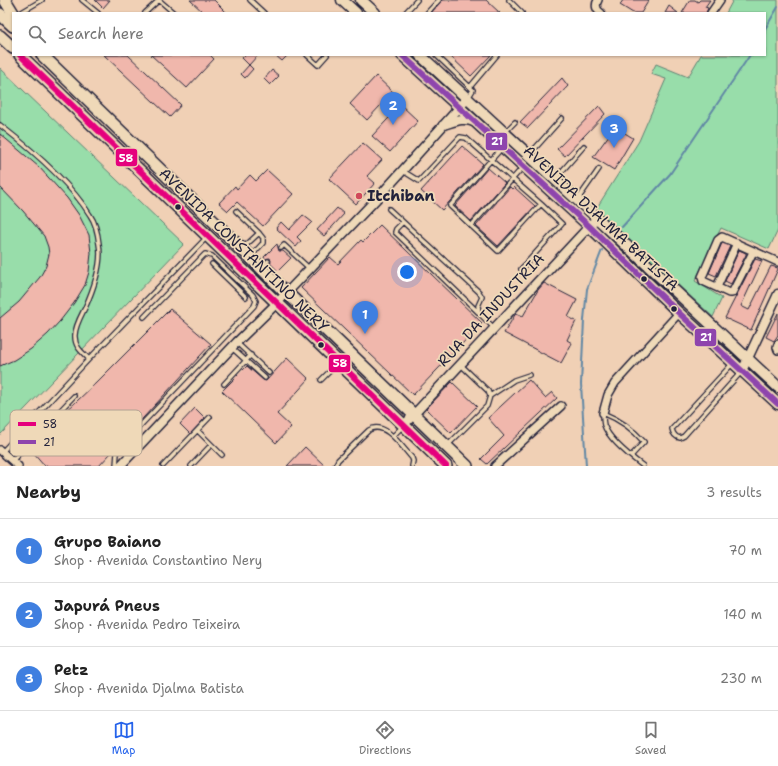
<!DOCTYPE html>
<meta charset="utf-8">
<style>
body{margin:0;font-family:"Shantell Sans",sans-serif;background:#f2f2f2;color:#222}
.you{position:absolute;left:407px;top:272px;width:14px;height:14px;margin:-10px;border:3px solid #fff;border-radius:50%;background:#1a73e8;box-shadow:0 0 0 6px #1a73e833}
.badge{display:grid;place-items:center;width:26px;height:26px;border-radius:50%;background:#2563eb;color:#fff;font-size:13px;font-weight:700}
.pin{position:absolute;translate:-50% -33px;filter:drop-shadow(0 1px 2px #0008)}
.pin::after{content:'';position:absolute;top:21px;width:14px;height:12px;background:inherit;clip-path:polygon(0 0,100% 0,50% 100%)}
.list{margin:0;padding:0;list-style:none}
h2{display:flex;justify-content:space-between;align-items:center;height:52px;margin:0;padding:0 16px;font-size:17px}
h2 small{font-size:13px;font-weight:400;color:#767676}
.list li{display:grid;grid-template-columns:26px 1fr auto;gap:12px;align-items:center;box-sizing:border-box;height:64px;padding:0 16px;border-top:1px solid #e0e0e0}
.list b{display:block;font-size:15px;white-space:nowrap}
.list p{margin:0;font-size:13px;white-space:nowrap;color:#767676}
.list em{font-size:13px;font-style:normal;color:#767676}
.icon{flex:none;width:22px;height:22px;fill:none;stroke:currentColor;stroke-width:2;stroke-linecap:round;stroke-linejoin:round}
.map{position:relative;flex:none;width:778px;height:466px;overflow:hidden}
.search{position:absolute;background:#fff;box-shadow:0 1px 3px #0004;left:12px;right:12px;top:12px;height:44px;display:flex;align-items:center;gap:10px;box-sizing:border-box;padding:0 14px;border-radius:0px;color:#767676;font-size:15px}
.sheet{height:244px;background:#fff}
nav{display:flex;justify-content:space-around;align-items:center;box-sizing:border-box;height:56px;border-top:1px solid #e0e0e0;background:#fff;font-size:11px;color:#767676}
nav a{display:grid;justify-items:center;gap:2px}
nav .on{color:#2563eb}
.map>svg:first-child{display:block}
</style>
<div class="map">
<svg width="778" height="466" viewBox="0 0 778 466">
<rect width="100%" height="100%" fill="#f0d0b5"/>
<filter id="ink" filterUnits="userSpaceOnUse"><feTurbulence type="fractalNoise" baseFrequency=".025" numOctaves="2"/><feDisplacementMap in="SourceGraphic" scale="8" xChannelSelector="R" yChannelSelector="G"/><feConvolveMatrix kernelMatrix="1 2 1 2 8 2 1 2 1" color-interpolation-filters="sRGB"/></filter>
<g filter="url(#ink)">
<path fill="#98ddaa" stroke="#5d8072" d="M733,0H778V230L769,249L721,228L695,281L722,298L713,317L596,209L639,141L666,79L651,74L656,64L688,77L701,55H765V13H726Z
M0,68L184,244L1,434H0Z"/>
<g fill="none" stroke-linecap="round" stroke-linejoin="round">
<path stroke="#6187a5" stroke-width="2" d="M765,29L778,7
M622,227L670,174L750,55
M586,466L581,384L584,320L587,289L602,250"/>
</g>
<path fill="#f0b7ac" stroke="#22223b" d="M95,0H110L103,8Z
M190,0H214L227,13H204Z
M442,0H486L500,13H431Z
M623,0H649L641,13H633L620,5Z
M690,0H695L698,2L700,0H710L705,7L708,8L706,13H682Z
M669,6L678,13H665Z
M104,55H128L181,105L170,117Z
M151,55H210L214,59L187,88Z
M245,55H258L249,65L242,58Z
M275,55H288L282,61Z
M449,55H491L471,76Z
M249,65L253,69L245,78L241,74Z
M272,70L279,76L270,85L264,79Z
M376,76L393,92L367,120L350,104Z
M562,78L568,86L528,128L520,122Z
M401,105L418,121L390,152L372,136Z
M599,106L605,114L565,156L557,149Z
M615,127L633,138L614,170L593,157Z
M0,134L39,167L67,198L79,215L89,235L91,253L89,272L85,285L74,303L60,321L48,334L31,349L14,360L0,366V318L19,302L40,277L46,266L49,254L48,247L44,236L23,211L0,187Z
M363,143L382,160L367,176L375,183L356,204L329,179Z
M462,146L483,164L442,210L421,191Z
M488,168L505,183L471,221L455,206Z
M267,170L293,194L263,226L237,202L228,211L219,203L235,186L237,189L250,175L256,181Z
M510,187L512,189L514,187L535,206L498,246L476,226Z
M337,208L344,214L324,236L317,230Z
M303,215L312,222L297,237L301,241L296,247L276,228L281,222L289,230Z
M380,225L482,323L413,395L301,288L330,257L338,264L361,240L363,242Z
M722,243L730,246L716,276L709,273Z
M277,244L279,251H283L291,258L278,271L270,263L271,261L270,258L265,259L264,257Z
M739,250L746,253V255L731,284L725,281Z
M755,259L762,261L741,306L749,310L771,266L778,268V269L751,330L725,318Z
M544,283L577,300L568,317L576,321L567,340L572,343L561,363L504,333L516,313L523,316L538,290Z
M170,309L211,344L99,466H45L33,452V447L39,437L96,383Z
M778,313V335L774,341L766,337Z
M287,358L309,379L277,414L291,427L276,443L222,391L247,366L263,380L266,381Z
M529,380L545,398L552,392L557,398L487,464L481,459L504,436L488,418Z
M452,382L477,406L451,433L426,409Z
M195,408L205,418L190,434L180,424Z
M305,447L325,466H287Z"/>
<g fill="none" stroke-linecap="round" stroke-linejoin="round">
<defs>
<path id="service" d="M82,0L98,13
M250,0L264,13
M509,0L522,13
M20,13L42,0
M145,13L159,0L174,13
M405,13L417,0
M427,13L439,0
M307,55L318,65L327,55
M436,55L473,90L468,98
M470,87L497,55
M0,125C31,149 69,181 90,215C95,222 98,235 99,244C103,264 93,290 85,308C81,316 74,328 75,337C75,347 82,352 89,359L207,237
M505,132L515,122
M530,154L562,118
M491,160L541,204L498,251L450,206Z
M403,171L419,181L460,137L466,138L491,160L502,148
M556,178L584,146
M578,199L599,169
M389,209L479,292L482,297L478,306L479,313L494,328
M236,211L259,233L243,248
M403,222L396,229L395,232L479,313
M471,226L523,167
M281,248L284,245L310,269
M251,256L263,243V238L259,233
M212,264L246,297
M262,267L268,261
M521,269L562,224L541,204
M237,343L269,373
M232,348L265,378
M732,364L672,429C673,434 675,437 680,438L684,436L742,371
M321,380L337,364
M224,384L251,355
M490,396L514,380L529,375
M198,431L222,455
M393,436L402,427
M447,446L487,406L490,396L488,391L461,365
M2,452L89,359
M631,456L644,442C633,429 618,419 603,413C603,417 603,421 604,425C609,440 631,457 643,466
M12,461L74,396
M116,466L117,453L121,446L254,306L256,301L253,295L212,256L205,254L144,317
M163,466L210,417
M191,466L211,445
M335,466L338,460L369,430C385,420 402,447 412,458L413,461L412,466"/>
<path id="minor" d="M598,0C595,5 596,10 601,13
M711,13L720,0
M753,252L732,293H729L703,281L702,277L718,240L722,237L778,262
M717,287L737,243
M778,344L777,347L778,350
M603,413L608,395L615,383L679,313
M0,450L18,466
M495,466L561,406"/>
<path id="tertiary" d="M443,125C454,122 463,117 474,122
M742,371L778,294
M404,425L597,218
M120,466L237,342L277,303L385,190L467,99"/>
<path id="secondary" d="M342,0L356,13
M361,0L375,13
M402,55L589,226L679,313L778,404
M420,55L597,218L778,387"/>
<path id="trunk" d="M5,0L13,13
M0,14L13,26
M0,36L13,48
M20,55L446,466
M42,55L242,249L286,293H287L301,306L467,466"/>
</defs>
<use href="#service" stroke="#22223b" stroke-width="6"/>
<use href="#minor" stroke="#22223b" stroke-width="10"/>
<use href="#tertiary" stroke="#22223b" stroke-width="11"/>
<use href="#secondary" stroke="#22223b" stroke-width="13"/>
<use href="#trunk" stroke="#22223b" stroke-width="14"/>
<use href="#service" stroke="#efd9b8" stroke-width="3.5"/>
<use href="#minor" stroke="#efd9b8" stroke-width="7"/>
<use href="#tertiary" stroke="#efd9b8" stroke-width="8"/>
<use href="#secondary" stroke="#efd9b8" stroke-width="10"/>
<use href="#trunk" stroke="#efd9b8" stroke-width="11"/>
<defs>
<path id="bus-1" d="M20,55L446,466"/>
<path id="bus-2" d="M402,55L589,226L679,313L778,404"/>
</defs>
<use href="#bus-1" stroke="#efd9b8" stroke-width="9"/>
<use href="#bus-2" stroke="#efd9b8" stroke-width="9"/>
<use href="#bus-1" stroke="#e5007d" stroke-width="6"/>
<use href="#bus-2" stroke="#8e44ad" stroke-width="6"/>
</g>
</g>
<circle fill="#d1495b" stroke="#efd9b8" stroke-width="1.5" cx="359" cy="196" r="4"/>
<g fill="#22223b" stroke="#efd9b8" stroke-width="1.5">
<circle cx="178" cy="207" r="3.5"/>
<circle cx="644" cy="279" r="3.5"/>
<circle cx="674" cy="309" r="3.5"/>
<circle cx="321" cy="345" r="3.5"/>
</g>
<g text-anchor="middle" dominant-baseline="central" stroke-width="3.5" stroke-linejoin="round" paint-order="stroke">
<g font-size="15" font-weight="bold" fill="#22223b" stroke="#efd9b8" text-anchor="start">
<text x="367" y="196">Itchiban</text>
</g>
<g font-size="15" fill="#22223b" stroke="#efd9b8">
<text transform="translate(601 218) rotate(43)">AVENIDA DJALMA BATISTA</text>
<text transform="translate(244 250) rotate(44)">AVENIDA CONSTANTINO NERY</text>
<text transform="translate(491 310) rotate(-47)">RUA DA INDUSTRIA</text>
</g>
</g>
<rect x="10" y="410" width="132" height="46" rx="6" fill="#efd9b8" stroke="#b2a292" stroke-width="1"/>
<rect x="18" y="422" width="18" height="4" fill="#e5007d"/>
<rect x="18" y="440" width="18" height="4" fill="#8e44ad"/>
<g font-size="11" fill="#22223b">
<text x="43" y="428">58</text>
<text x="43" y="446">21</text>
</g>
<g stroke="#efd9b8" stroke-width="1.5">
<rect x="485" y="132" width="23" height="19" rx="4" fill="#8e44ad"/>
<rect x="115" y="148" width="23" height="19" rx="4" fill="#e5007d"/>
<rect x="694" y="328" width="23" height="19" rx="4" fill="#8e44ad"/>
<rect x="328" y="354" width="23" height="19" rx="4" fill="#e5007d"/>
</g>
<g font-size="11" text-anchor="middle" font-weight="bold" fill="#fff">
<text x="497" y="145">21</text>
<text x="126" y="162">58</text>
<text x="706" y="341">21</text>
<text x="340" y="367">58</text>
</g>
</svg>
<div class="you"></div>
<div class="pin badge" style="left:365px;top:334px;background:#3f7fe0">1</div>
<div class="pin badge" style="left:393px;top:125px;background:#3f7fe0">2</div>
<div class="pin badge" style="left:614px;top:148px;background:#3f7fe0">3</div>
<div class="search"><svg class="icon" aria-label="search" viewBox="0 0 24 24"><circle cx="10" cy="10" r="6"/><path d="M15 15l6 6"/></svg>Search here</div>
</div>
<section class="sheet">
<h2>Nearby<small>3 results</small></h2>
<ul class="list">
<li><span class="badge" style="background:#3f7fe0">1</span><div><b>Grupo Baiano</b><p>Shop · Avenida Constantino Nery</p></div><em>70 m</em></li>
<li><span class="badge" style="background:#3f7fe0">2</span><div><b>Japurá Pneus</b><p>Shop · Avenida Pedro Teixeira</p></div><em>140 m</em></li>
<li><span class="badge" style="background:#3f7fe0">3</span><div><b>Petz</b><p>Shop · Avenida Djalma Batista</p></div><em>230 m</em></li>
</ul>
</section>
<nav>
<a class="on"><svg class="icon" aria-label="map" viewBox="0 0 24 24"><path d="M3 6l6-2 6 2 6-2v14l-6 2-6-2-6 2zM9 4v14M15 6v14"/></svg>Map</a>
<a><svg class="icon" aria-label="directions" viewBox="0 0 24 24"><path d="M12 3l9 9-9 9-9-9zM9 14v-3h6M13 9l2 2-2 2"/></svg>Directions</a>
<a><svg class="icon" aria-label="saved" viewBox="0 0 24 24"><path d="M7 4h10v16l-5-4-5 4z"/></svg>Saved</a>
</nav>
